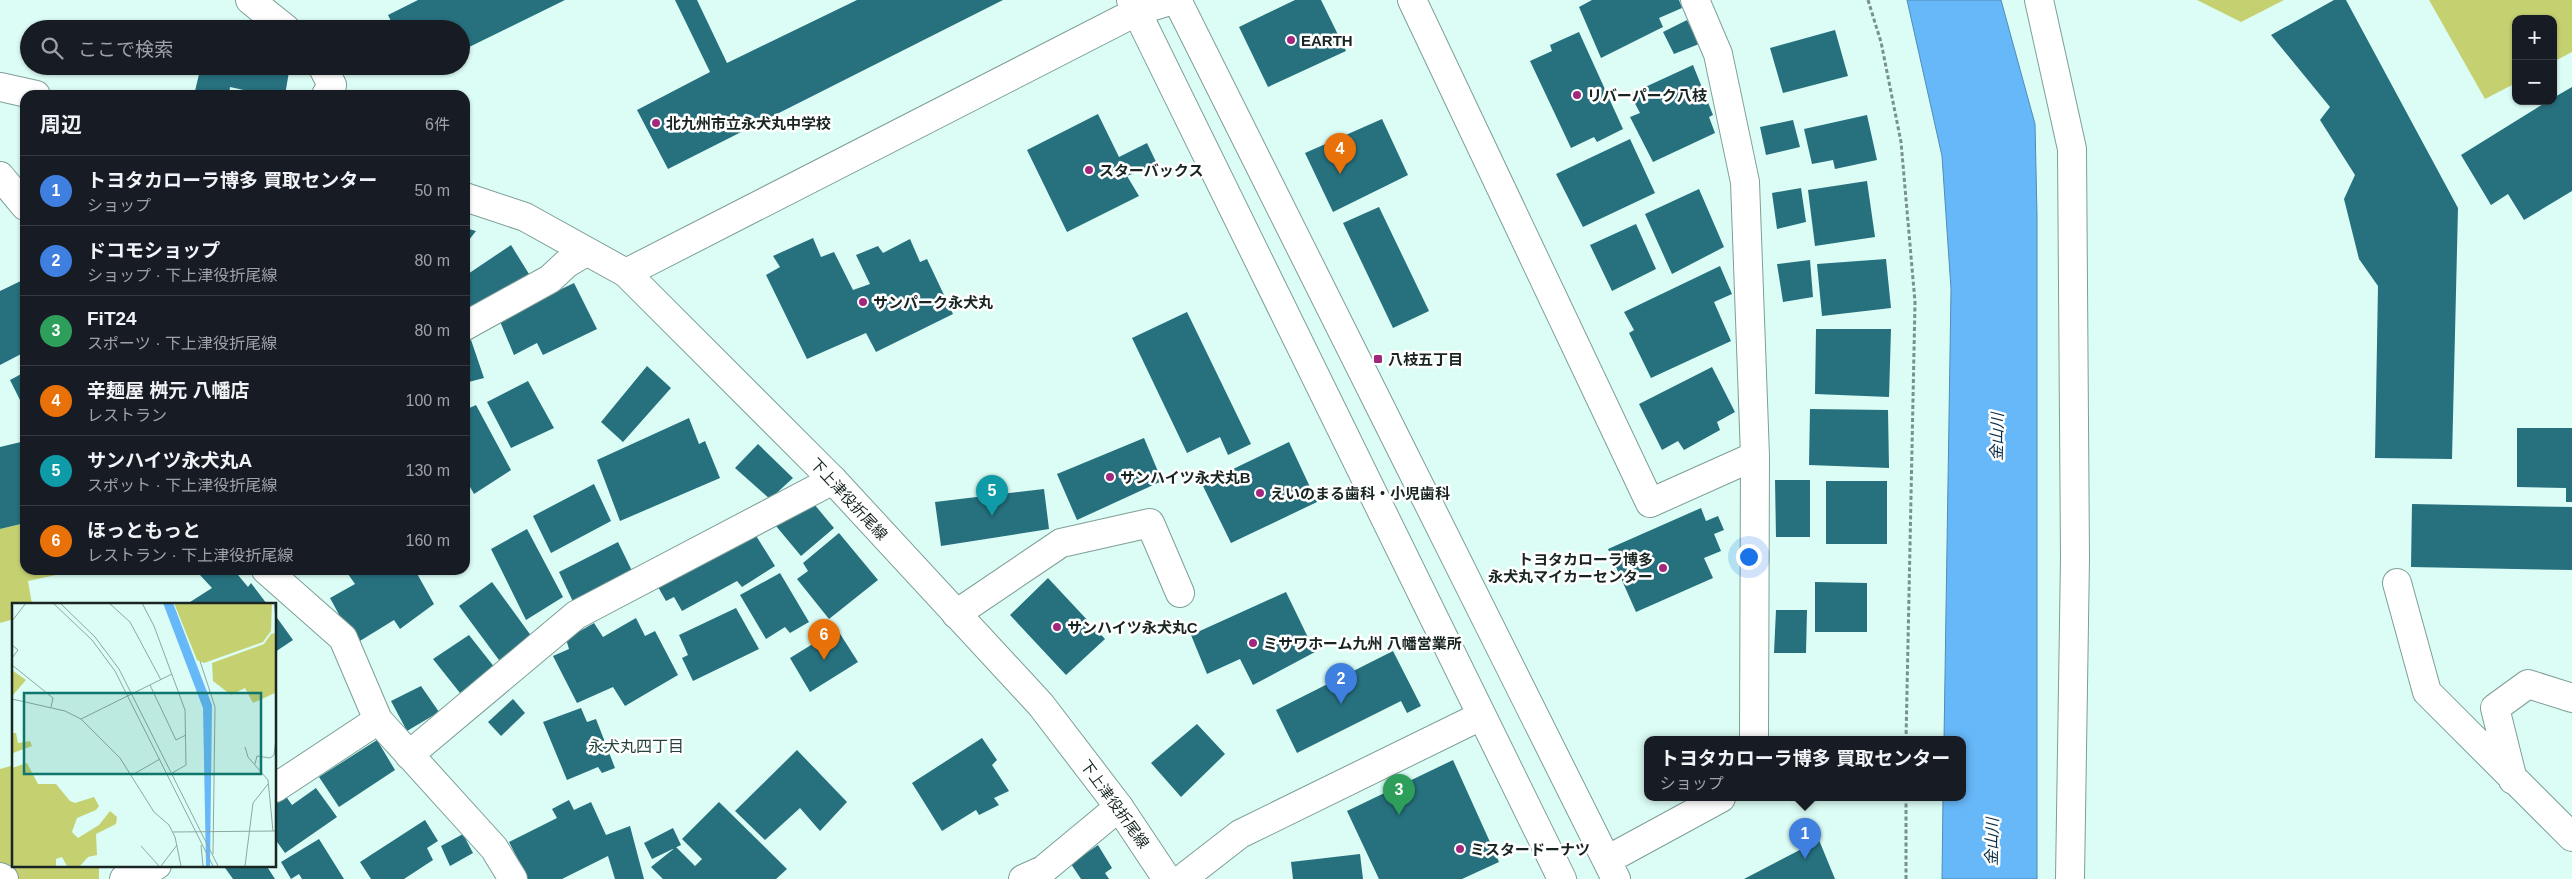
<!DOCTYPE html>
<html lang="ja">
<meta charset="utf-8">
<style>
body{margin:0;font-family:Helvetica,"Noto Sans JP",sans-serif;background:#242831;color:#f1f3f6}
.controls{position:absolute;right:15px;top:15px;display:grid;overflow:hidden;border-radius:10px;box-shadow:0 1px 4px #0004}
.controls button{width:45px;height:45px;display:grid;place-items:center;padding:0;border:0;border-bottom:1px solid #363941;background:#171b24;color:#f1f3f6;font:25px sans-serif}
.you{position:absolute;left:1748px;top:556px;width:18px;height:18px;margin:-12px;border:4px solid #fff;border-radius:50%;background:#1a73e8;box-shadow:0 0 0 8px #1a73e833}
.badge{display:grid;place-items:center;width:32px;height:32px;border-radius:50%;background:#cd98c0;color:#fff;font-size:16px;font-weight:700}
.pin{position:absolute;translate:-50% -41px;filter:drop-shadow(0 1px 2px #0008)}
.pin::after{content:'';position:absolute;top:26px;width:18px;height:15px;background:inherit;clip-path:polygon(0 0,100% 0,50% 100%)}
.popup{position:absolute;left:1644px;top:736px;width:322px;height:65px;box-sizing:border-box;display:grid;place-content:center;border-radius:10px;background:#171b24;filter:drop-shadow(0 1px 4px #0005);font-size:16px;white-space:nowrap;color:#9ea1a6}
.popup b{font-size:19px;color:#f1f3f6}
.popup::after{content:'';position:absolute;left:50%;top:100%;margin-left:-10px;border:10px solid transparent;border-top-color:#171b24}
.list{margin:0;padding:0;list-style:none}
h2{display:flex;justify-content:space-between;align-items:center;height:65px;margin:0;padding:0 20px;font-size:21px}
h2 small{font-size:16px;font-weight:400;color:#9ea1a6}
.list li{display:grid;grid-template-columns:32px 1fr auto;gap:15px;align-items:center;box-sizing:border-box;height:70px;padding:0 20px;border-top:1px solid #363941}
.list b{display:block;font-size:19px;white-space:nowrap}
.list p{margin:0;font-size:16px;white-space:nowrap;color:#9ea1a6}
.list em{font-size:16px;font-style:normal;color:#9ea1a6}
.icon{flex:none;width:28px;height:28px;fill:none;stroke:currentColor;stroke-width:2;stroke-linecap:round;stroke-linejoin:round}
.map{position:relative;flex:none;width:2572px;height:879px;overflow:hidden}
.search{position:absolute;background:#171b24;box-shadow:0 1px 4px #0004;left:20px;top:20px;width:450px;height:55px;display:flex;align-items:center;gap:12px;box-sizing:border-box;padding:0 18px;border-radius:28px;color:#9ea1a6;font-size:19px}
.panel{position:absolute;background:#171b24;box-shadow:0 1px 4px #0004;left:20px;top:90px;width:450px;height:485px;border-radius:15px}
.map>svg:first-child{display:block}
</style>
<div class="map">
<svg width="2572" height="879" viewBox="0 0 2572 879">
<rect width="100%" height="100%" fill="#dbfdf5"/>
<path fill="#c5d171" d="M2197,0H2284L2241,22Z
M2429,0H2572V52L2553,62V19H2516V83L2485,99Z
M25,523V570H79L28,581L32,604H14V619L0,623V529Z
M14,765V865H99V879H0V769Z"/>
<path fill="#67b8f9" stroke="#4f8cb8" d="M1907,0H2001L2035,124L2037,215V879H1942L1943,798H1962V740H1944L1951,289L1942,156Z"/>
<path fill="#27707e" d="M418,0H565L461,51V29H395L388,15Z
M675,0H697L727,63L857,0H1003L668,169L637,110L710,72Z
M1295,0H1321L1346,51L1268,87L1239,27Z
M1592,0H1679L1682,8L1659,18L1663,27L1601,58L1579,7Z
M2334,0H2346L2458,208L2452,459L2375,458L2378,286L2359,259L2344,199L2355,175L2320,120L2330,107L2271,35Z
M1687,20L1699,44L1674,54L1663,32Z
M1835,30L1848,76L1783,93L1770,48Z
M1579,32L1623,129L1597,142L1594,137L1571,148L1530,61L1552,51L1550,45Z
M1693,65L1713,115L1709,117L1715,133L1653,162L1630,117L1640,113L1630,94Z
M201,66H290L285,95H252L253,92L230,87L229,95L195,91Z
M2572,87V191L2524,220L2508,194L2491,205L2461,155L2548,101H2553V98Z
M1098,114L1119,157L1147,143L1157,164L1127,176L1139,196L1067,232L1027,150Z
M1867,115L1877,160L1835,169L1833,160L1812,164L1804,129Z
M1382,119L1408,175L1333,212L1305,153Z
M1793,120L1800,147L1766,155L1760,127Z
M1630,139L1655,193L1583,227L1556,174Z
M24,156H25V184L19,183Z
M1867,181L1875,237L1815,246L1808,190Z
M1801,188L1806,222L1777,229L1772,193Z
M1699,189L1724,247L1672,274L1645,214Z
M1379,207L1429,311L1393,328L1343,223Z
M1636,224L1656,269L1612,291L1590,245Z
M465,228L476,231L465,245Z
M813,238L821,257L834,252L853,290L870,284L856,255L878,246L883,253L910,239L920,262L927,259L953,314L876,352L866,333L807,359L766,275L780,267L773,256Z
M511,245L529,274L467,316L465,313V276Z
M1886,259L1891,308L1822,316L1817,264Z
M1810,260L1813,297L1783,302L1777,264Z
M1720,266L1732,294L1714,302L1731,341L1651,378L1629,333L1634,330L1624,312Z
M25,279V352L0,365V291Z
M574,283L597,329L543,355L537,343L514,355L499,319Z
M1187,312L1251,444L1228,455L1220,437L1187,453L1132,338Z
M1816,329H1891L1889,397L1815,394Z
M471,340L484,378L465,383V342Z
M647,366L671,388L623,442L601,422Z
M1712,367L1735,412L1717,422L1720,430L1684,450L1678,441L1662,450L1639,404Z
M25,372V410L10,380Z
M528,381L554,428L511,448L487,402Z
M476,405L511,470L474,494L465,478V410Z
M1810,409L1888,410L1889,468L1809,465Z
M689,418L699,444L705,441L720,478L620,521L597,460Z
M2517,428H2572V502H2566V488L2517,487Z
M1144,438L1162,481L1077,520L1057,474Z
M25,441V523L0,529V447Z
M1289,442L1317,502L1231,543L1202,484Z
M758,444L793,478L770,499L735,468Z
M1775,480H1810V537H1776Z
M1826,481H1887V544H1826Z
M594,484L611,521L551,553L533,516Z
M1044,489L1049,529L941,546L935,502Z
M809,498L834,528L801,556L776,526Z
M2412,504L2572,507V570L2411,567Z
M1701,508L1706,521L1718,516L1724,530L1714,534L1721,551L1704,558L1713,578L1636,612L1608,549Z
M527,529L563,597L526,620L491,549Z
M839,533L878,580L829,619L797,579L808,571L803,563Z
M755,534L775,566L742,587L737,581L682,611L674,597L666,601L658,587Z
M618,542L634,575L575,606L559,572Z
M205,570H243L238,575L248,587L251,583L267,604H187L212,588L200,575Z
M355,570H394L396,573L401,570H415L434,604L400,629L394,620L355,644L330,598L355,584L348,574Z
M780,573L809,622L790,633L785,627L766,639L740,595Z
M1048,578L1105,639L1066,675L1010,615Z
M492,582L532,637L499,660L459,606Z
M1815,582L1867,583V632H1815Z
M1286,592L1315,652L1253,685L1240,659L1207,674L1191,635Z
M736,608L759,649L693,681L682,658L688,655L679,635Z
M1776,610H1807L1806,653H1774Z
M275,615L293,640L275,652Z
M636,618L645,636L655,631L678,675L625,706L613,687L577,703L553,656L569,649L566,639L594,623L603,637Z
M837,629L858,662L810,692L790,658Z
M469,635L495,668L460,693L433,659Z
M1393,651L1421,706L1407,713L1401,701L1297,753L1276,710Z
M421,686L439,712L407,731L391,701Z
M513,699L525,713L501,736L488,722Z
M581,708L587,722L596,719L615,768L602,773L598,767L567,780L543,722Z
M1197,724L1225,754L1181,797L1151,763Z
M982,738L997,760L992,765L1009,791L994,798L999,805L979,815L976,810L942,831L912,783Z
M377,740L395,770L339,807L319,777Z
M797,750L847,802L820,831L800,808L765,840L735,811Z
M1453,760L1499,862L1462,879H1379L1347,811Z
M316,788L337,817L285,853L275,839V802L285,795L292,805Z
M569,800L574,810L591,802L606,835L630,826L644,879H615L608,856L562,879H528L509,842L557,818L552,809Z
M719,802L787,869L776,879H663L651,867L676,847L695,866L702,859L682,839Z
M425,820L438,841L427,848L433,860L404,879H371L360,862Z
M673,828L681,845L652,859L644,843Z
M463,834L473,853L450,866L441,846Z
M319,839L344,879H302L299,874L291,879L281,862Z
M1819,840L1835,879H1744Z
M1098,845L1112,868L1105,873L1109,879H1081L1071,864Z
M1360,854L1363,879H1293L1291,862Z
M223,865H266L275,879H233Z"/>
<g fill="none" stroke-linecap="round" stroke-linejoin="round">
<defs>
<path id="minor" d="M250,0L286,29
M1131,0L1562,879
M1177,0L1616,879
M1412,0L1650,503L1755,456
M1695,0L1718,54L1745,182L1755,456L1754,740
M2039,0L2072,149L2075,558L2070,879
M322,66L332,85L326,95
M0,176L25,206
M626,273L1138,11L1173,0
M465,326L550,279L566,264L586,252
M266,570L343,638L378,720L494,848L513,879
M2397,583L2427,692L2572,837
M956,614L1061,543L1150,523L1180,593
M409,755L576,615L833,480
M2513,780L2495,708L2528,684L2572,698
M275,788L378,720
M1607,860L1721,798
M0,877L4,879
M124,879L143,874L157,865
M1023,879L1043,870L1119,807
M1182,879L1240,834L1481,716"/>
<path id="major" d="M0,87L36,95
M465,197L525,217L626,273L833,480L1041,705L1119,807L1167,879"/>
</defs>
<use href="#minor" stroke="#7e9e97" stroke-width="30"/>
<use href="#major" stroke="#7e9e97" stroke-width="30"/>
<path stroke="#79918b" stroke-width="3" stroke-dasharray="4 2.5" stroke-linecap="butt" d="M1868,0L1881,42L1901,142L1915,302L1906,740
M1906,879V798"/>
<use href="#minor" stroke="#fff" stroke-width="28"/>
<use href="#major" stroke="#fff" stroke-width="28"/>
</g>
<g fill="#a2287e" stroke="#fff" stroke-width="2">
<circle cx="1291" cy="40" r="5"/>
<circle cx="1577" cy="95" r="5"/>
<circle cx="656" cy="123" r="5"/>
<circle cx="1089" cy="170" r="5"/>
<circle cx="863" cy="302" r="5"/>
<rect x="1373" y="354" width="10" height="10" rx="2.5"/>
<circle cx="1110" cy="477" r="5"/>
<circle cx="1260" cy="493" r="5"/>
<circle cx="1663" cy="568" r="5"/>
<circle cx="1057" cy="627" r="5"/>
<circle cx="1253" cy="643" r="5"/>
<circle cx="1460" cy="849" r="5"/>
</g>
<g text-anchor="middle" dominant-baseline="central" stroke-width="5" stroke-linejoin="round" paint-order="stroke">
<g font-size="15" font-weight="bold" fill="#182522" stroke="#fff" text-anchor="start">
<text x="1301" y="40">EARTH</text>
<text x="1587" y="95">リバーパーク八枝</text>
<text x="666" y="123">北九州市立永犬丸中学校</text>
<text x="1099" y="170">スターバックス</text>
<text x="873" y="302">サンパーク永犬丸</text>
<text x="1388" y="359">八枝五丁目</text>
<text x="1120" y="477">サンハイツ永犬丸B</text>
<text x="1270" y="493">えいのまる歯科・小児歯科</text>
<text x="1653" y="559" text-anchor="end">トヨタカローラ博多<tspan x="1653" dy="17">永犬丸マイカーセンター</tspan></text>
<text x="1067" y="627">サンハイツ永犬丸C</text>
<text x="1263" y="643">ミサワホーム九州 八幡営業所</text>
<text x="1470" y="849">ミスタードーナツ</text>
</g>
<g font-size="15" fill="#182522" stroke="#fff">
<text transform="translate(849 499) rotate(47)">下上津役折尾線</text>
<text transform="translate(1115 804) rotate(54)">下上津役折尾線</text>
</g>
<g font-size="16" font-style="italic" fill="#0a2d47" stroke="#fff">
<text transform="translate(1997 437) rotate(-89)">金山川</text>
<text transform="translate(1992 842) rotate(-89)">金山川</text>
</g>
<g font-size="16" fill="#25423c" stroke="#fff">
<text x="636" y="746">永犬丸四丁目</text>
</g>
</g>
<g transform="translate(12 603)">
<rect width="264" height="264" fill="#dbfdf5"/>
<path d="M162,0H260L259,28L251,39L192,60L185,57ZM264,30L263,90L241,100L233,85L219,92L201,78L200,60L252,41L259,31ZM0,67L14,77L1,92H0ZM0,130H4L6,140L18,138L20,143L1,150ZM15,160L26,181H44L58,198L63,200L82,194L87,203L84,207L65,215L60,229L66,235L87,222L98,208L105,214L104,221L84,231L85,252L76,254L68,263H55L50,254L44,256V263H0V165Z" fill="#c5d171"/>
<path d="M151,0H161L200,102L198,263H194L191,105Z" fill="#67b8f9"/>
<path fill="none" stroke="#8da7a1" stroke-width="1" d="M41,0L80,37L103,68L201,263M48,0L83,34L107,66L206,263M97,0L118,19L149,77M130,0L142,23L173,107L174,162L160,170M262,0L264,15M0,18L14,0M0,42L6,47L0,55M188,58L203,104L201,251M0,62L41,95L39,104M138,82L164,137L174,132M0,96L53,108L69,116L108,155L142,209L157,222L163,234L169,263M69,116L160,71M233,144L236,154L256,177L261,228M243,161L245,153L258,155L262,152L264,136M120,172L148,156M161,229L264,228M189,242L191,263M129,243L147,263M149,263L165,242M233,263L241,200L256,181"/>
<path fill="#0f766e" fill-opacity="0.15" stroke="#0f766e" stroke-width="2.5" d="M12,90H249V171H12Z"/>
<rect width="264" height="264" fill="none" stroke="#182522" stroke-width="2.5"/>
</g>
</svg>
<div class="controls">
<button>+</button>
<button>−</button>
</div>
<div class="you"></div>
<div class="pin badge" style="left:1805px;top:859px;background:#3f7fe0">1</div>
<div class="popup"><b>トヨタカローラ博多 買取センター</b>ショップ</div>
<div class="pin badge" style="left:1341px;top:704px;background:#3f7fe0">2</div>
<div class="pin badge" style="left:1399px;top:815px;background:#2e9e5b">3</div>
<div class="pin badge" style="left:1340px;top:174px;background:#e8710a">4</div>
<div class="pin badge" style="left:992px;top:516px;background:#0f9aa8">5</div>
<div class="pin badge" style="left:824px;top:660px;background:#e8710a">6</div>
<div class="search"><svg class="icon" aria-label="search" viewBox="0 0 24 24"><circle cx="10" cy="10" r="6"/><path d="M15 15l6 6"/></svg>ここで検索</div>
<section class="panel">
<h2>周辺<small>6件</small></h2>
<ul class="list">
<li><span class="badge" style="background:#3f7fe0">1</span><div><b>トヨタカローラ博多 買取センター</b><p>ショップ</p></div><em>50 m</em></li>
<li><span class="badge" style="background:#3f7fe0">2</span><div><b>ドコモショップ</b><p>ショップ · 下上津役折尾線</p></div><em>80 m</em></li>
<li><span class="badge" style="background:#2e9e5b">3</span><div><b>FiT24</b><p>スポーツ · 下上津役折尾線</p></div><em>80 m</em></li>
<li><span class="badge" style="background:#e8710a">4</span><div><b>辛麺屋 桝元 八幡店</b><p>レストラン</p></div><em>100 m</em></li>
<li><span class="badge" style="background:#0f9aa8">5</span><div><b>サンハイツ永犬丸A</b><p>スポット · 下上津役折尾線</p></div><em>130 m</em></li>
<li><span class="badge" style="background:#e8710a">6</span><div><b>ほっともっと</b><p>レストラン · 下上津役折尾線</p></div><em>160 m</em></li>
</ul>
</section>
</div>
